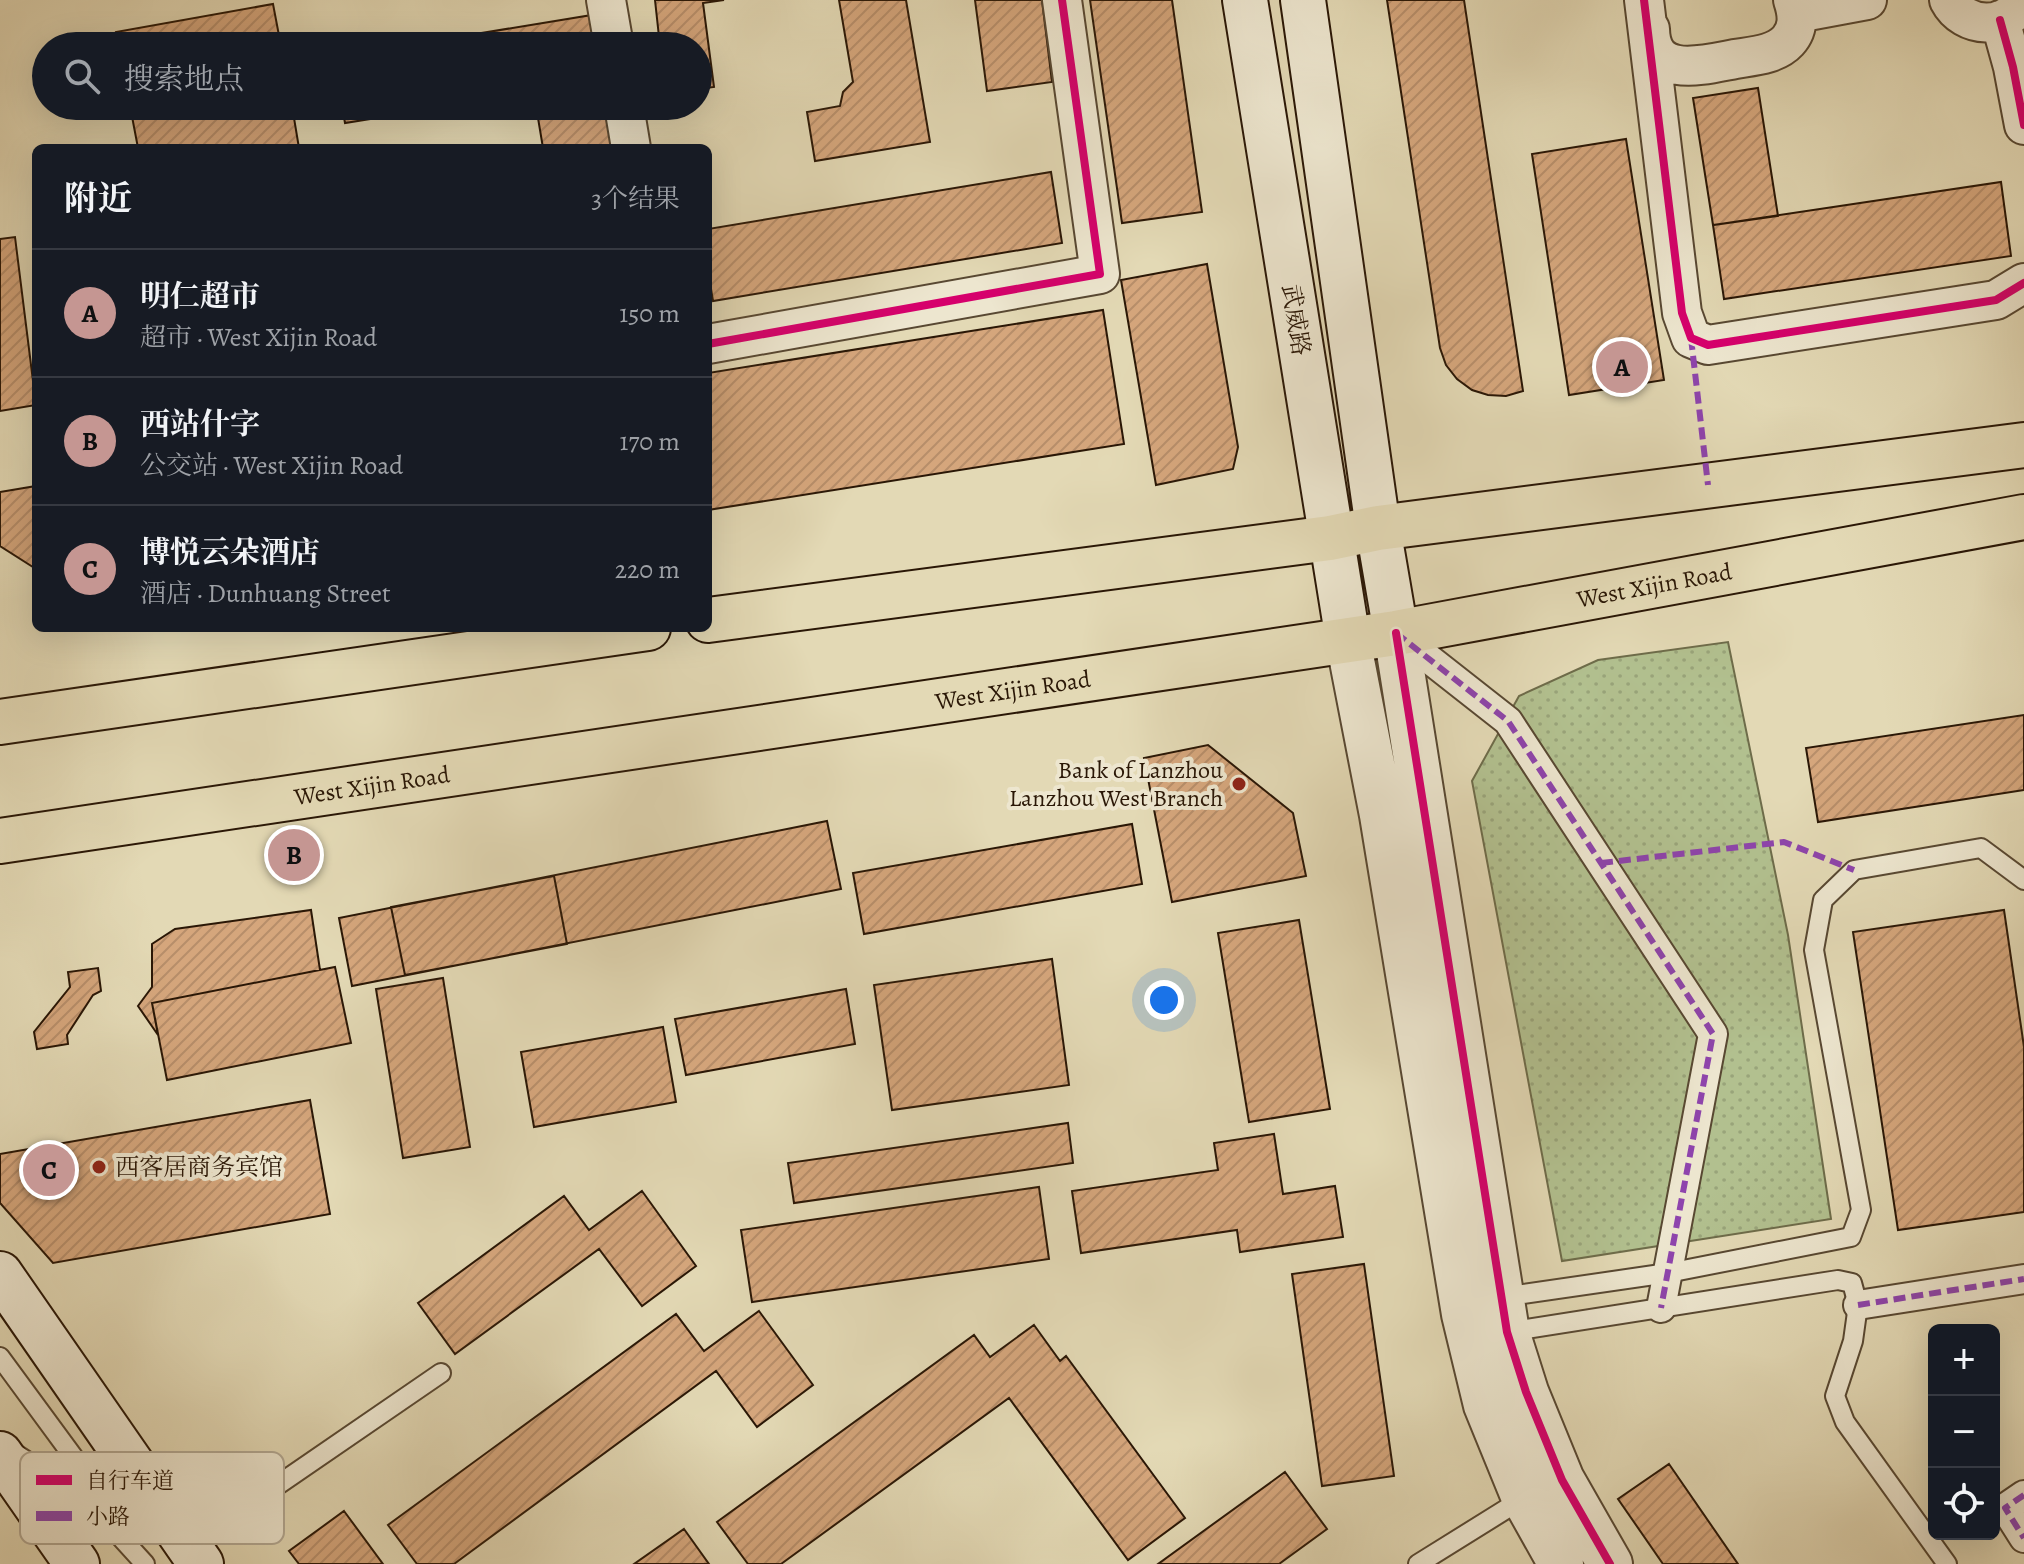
<!DOCTYPE html>
<html lang="zh">
<meta charset="utf-8">
<style>
body{margin:0;font-family:Alegreya,"Noto Serif SC",serif;background:#242831;color:#f1f3f6}
.controls{position:absolute;right:24px;bottom:24px;display:grid;overflow:hidden;border-radius:12px;box-shadow:0 8px 32px #0002}
.controls button{width:72px;height:72px;display:grid;place-items:center;padding:0;border:0;border-bottom:2px solid #363941;background:#171b24;color:#f1f3f6;font:40px sans-serif}
.you{position:absolute;left:1164px;top:1000px;width:28px;height:28px;margin:-20px;border:6px solid #fff;border-radius:50%;background:#1a73e8;box-shadow:0 0 0 12px #1a73e833}
.badge{display:grid;place-items:center;width:52px;height:52px;border-radius:50%;background:#c59692;color:#111;font-size:26px;font-weight:700}
.pin{position:absolute;translate:-50% -50%;border:4px solid #fff;box-shadow:0 2px 8px #0006}
.list{margin:0;padding:0;list-style:none}
h2{display:flex;justify-content:space-between;align-items:center;height:104px;margin:0;padding:0 32px;font-size:34px}
h2 small{font-size:26px;font-weight:400;color:#9ea1a6}
.list li{display:grid;grid-template-columns:52px 1fr auto;gap:24px;align-items:center;box-sizing:border-box;height:128px;padding:0 32px;border-top:2px solid #363941}
.list b{display:block;font-size:30px;white-space:nowrap}
.list p{margin:0;font-size:26px;white-space:nowrap;color:#9ea1a6}
.list em{font-size:26px;font-style:normal;color:#9ea1a6}
.icon{flex:none;width:44px;height:44px;fill:none;stroke:currentColor;stroke-width:2;stroke-linecap:round;stroke-linejoin:round}
.map{position:relative;flex:none;width:2024px;height:1564px;overflow:hidden}
.search{position:absolute;background:#171b24;box-shadow:0 8px 32px #0002;left:32px;top:32px;width:680px;height:88px;display:flex;align-items:center;gap:20px;box-sizing:border-box;padding:0 28px;border-radius:44px;color:#9ea1a6;font-size:30px}
.panel{position:absolute;background:#171b24;box-shadow:0 8px 32px #0002;left:32px;top:144px;width:680px;height:488px;border-radius:12px}
.map>svg:first-child{display:block}
</style>
<div class="map">
<svg width="2024" height="1564" viewBox="0 0 2024 1564">
<defs>
<pattern id="park-dots" width="8" height="8" patternUnits="userSpaceOnUse" patternTransform="scale(2)"><rect width="8" height="8" fill="#b2c08f"/><path d="M2 2h.1M6 6h.1" fill="none" stroke="#99a47a" stroke-width="1.8" stroke-linecap="round"/></pattern>
<pattern id="building-hatch" width="6" height="6" patternUnits="userSpaceOnUse" patternTransform="scale(2)"><rect width="6" height="6" fill="#d5a67c"/><path d="M-1 1l2-2M0 6l6-6M5 7l2-2" fill="none" stroke="#b78e6a"/></pattern>
</defs>
<rect width="100%" height="100%" fill="#e3d9b5"/>
<filter id="stains"><feTurbulence type="fractalNoise" baseFrequency=".0025" numOctaves="4"/><feColorMatrix values="0 0 0 0 .2 0 0 0 0 .09 0 0 0 0 .02 0 0 0 .5 -.17"/></filter>
<radialGradient id="worn" r=".72"><stop offset=".6" stop-color="#630" stop-opacity="0"/><stop offset="1" stop-color="#630" stop-opacity=".3"/></radialGradient>
<path fill="url(#park-dots)" stroke="#6e6c4a" stroke-width="2" d="M1728,642L1788,935L1831,1219L1562,1261L1472,781L1519,696L1598,660Z"/>
<path fill="url(#building-hatch)" stroke="#2a1706" stroke-width="2" d="M655,0H724L703,3L714,87L698,89V46H660Z
M839,0H906L930,142L815,161L807,112L840,106L843,92L853,82Z
M975,0H1042L1052,82L987,91Z
M1090,0H1172L1202,212L1122,223Z
M1387,0H1464L1523,391L1506,396L1488,395L1472,390L1457,379L1446,365L1440,348Z
M273,4L281,46H119L116,32Z
M598,14L603,46H402Z
M1758,88L1778,216L1713,225L1693,98Z
M130,106H292L299,148H138Z
M342,106H451L345,123Z
M536,106H613L619,148H543Z
M1626,139L1664,380L1569,395L1532,154Z
M1051,172L1062,243L713,301L708,271V229Z
M2001,182L2011,256L1724,299L1713,225Z
M15,237L36,405L0,411V239Z
M1207,264L1238,447L1233,469L1156,485L1121,280Z
M1103,310L1124,444L708,510V373Z
M36,486V569L0,546V492Z
M2024,715V790L1818,822L1806,748Z
M1208,745L1293,813L1306,876L1172,902L1144,758Z
M827,821L841,889L352,986L339,918Z
M1132,824L1142,884L864,934L853,873Z
M554,876L567,944L405,975L391,907Z
M311,910L320,970L152,1003L158,1035L138,1006L152,987V944L175,929Z
M2004,910L2024,1047V1212L1898,1230L1853,932Z
M1299,920L1330,1109L1249,1122L1218,933Z
M1052,959L1069,1085L892,1110L874,985Z
M335,967L351,1043L167,1080L152,1003Z
M98,968L101,991L93,995L67,1035L68,1044L37,1049L34,1032L70,987L68,972Z
M443,978L470,1147L403,1158L376,989Z
M846,989L855,1044L686,1075L675,1019Z
M663,1027L676,1102L534,1127L521,1052Z
M310,1100L330,1214L53,1263L0,1203V1154Z
M1068,1123L1073,1163L794,1203L788,1163Z
M1274,1134L1283,1194L1335,1186L1343,1237L1240,1252L1237,1230L1081,1253L1072,1191L1218,1170L1214,1143Z
M1039,1187L1049,1259L752,1302L741,1230Z
M642,1191L696,1266L642,1306L599,1249L455,1354L418,1303L564,1196L589,1230Z
M1364,1264L1394,1476L1322,1486L1292,1274Z
M759,1311L813,1385L757,1427L716,1371L454,1564H417L388,1525L676,1314L704,1351Z
M1034,1325L1060,1361L1066,1356L1185,1518L1128,1560L1009,1398L781,1564H748L717,1522L974,1335L990,1357Z
M1669,1464L1738,1564H1663L1618,1499Z
M1285,1472L1327,1529L1279,1564H1158Z
M344,1511L383,1564H299L289,1551Z
M684,1529L709,1564H634Z"/>
<g fill="none" stroke-linecap="round" stroke-linejoin="round">
<defs>
<path id="service" d="M1502,1297L1668,1273L1851,1237L1861,1210L1814,950L1823,900L1854,870L1981,848L2024,880
M1507,1332L1838,1280L1852,1283L1858,1305L1853,1341L1835,1396L1845,1422L1947,1564
M0,1357L86,1474L151,1517
M16,1454L86,1499L145,1564
M189,1546L441,1373
M1418,1564L1524,1498"/>
<path id="pedestrian" d="M1396,633L1508,721L1713,1034L1661,1308
M1858,1305L2024,1279
M2024,1495L2005,1508L2024,1538"/>
<path id="minor" d="M606,0L614,46
M1644,0L1682,313L1691,338L1708,345L1996,300L2024,283
M1949,0C1964,29 2008,31 2022,0
M1797,13L1867,0
M2000,20L2013,67L2024,125
M1650,29C1651,80 1703,65 1735,59C1753,56 1775,55 1788,41C1799,29 1798,15 1793,0
M624,106L631,148
M708,344L1100,274L1062,0"/>
<path id="tertiary" d="M1396,633L1507,1332L1526,1392L1562,1480L1610,1564
M1348,640L1382,815L1464,1314L1486,1405L1524,1498L1561,1564"/>
<path id="secondary" d="M1245,0L1348,640
M1303,0L1378,528L1396,633
M0,1274L201,1564
M0,1454L77,1564"/>
<g id="primary">
<path d="M708,620L1330,538L1378,528L2024,445"/>
<path d="M0,722L648,628"/>
<path id="s1" d="M0,841L1396,633L2024,517"/>
</g>
</defs>
<use href="#service" stroke="#584832" stroke-width="22"/>
<use href="#pedestrian" stroke="#584832" stroke-width="32"/>
<use href="#minor" stroke="#584832" stroke-width="42"/>
<use href="#tertiary" stroke="#584832" stroke-width="48"/>
<use href="#secondary" stroke="#2a1706" stroke-width="48"/>
<use href="#primary" stroke="#2a1706" stroke-width="48"/>
<use href="#service" stroke="#ede6cf" stroke-width="18"/>
<use href="#pedestrian" stroke="#ede6cf" stroke-width="28"/>
<use href="#minor" stroke="#ede6cf" stroke-width="38"/>
<use href="#tertiary" stroke="#ede6cf" stroke-width="44"/>
<use href="#secondary" stroke="#ede6cf" stroke-width="44"/>
<use href="#primary" stroke="#e3d9b5" stroke-width="44"/>
<path stroke="#8e44ad" stroke-width="6" stroke-dasharray="12 6" stroke-linecap="butt" d="M1691,338L1708,485
M1396,633L1508,721L1713,1034L1661,1308
M1601,863L1784,842L1854,870
M1858,1305L2024,1279
M2024,1495L2005,1508L2024,1538"/>
<defs>
<path id="cycleway" d="M1644,0L1682,313L1691,338L1708,345L1996,300L2024,283
M2000,20L2013,67L2024,125
M708,344L1100,274L1062,0
M1396,633L1507,1332L1526,1392L1562,1480L1610,1564"/>
</defs>
<use href="#cycleway" stroke="#ede6cf" stroke-width="13"/>
<use href="#cycleway" stroke="#d6006c" stroke-width="8"/>
</g>
<g fill="#8f2418" stroke="#ede6cf" stroke-width="3">
<circle cx="1239" cy="784" r="8"/>
<circle cx="99" cy="1167" r="8"/>
</g>
<g text-anchor="middle" dominant-baseline="central" stroke-width="8" stroke-linejoin="round" paint-order="stroke">
<g font-size="24" fill="#2a1706" stroke="#ede6cf">
<text transform="translate(1296 320) rotate(81)">武威路</text>
<text stroke="none"><textPath href="#s1" startOffset="1674">West Xijin Road</textPath></text>
<text stroke="none"><textPath href="#s1" startOffset="1024">West Xijin Road</textPath></text>
<text stroke="none"><textPath href="#s1" startOffset="376">West Xijin Road</textPath></text>
</g>
<g font-size="24" fill="#2a1706" stroke="#ede6cf" text-anchor="end">
<text x="1223" y="770">Bank of Lanzhou<tspan x="1223" dy="28">Lanzhou West Branch</tspan></text>
<text x="115" y="1167" text-anchor="start">西客居商务宾馆</text>
</g>
</g>
<rect x="20" y="1452" width="264" height="92" rx="12" fill="#ede6cf" stroke="#b2a893" stroke-width="2"/>
<rect x="36" y="1475" width="36" height="10" fill="#d6006c"/>
<rect x="36" y="1511" width="36" height="10" fill="#8e44ad"/>
<g font-size="22" fill="#2a1706">
<text x="86" y="1488">自行车道</text>
<text x="86" y="1524">小路</text>
</g>
<rect width="100%" height="100%" filter="url(#stains)"/>
<rect width="100%" height="100%" fill="url(#worn)"/>
</svg>
<div class="controls">
<button>+</button>
<button>−</button>
<button><svg class="icon" aria-label="locate" viewBox="0 0 24 24"><circle cx="12" cy="12" r="6"/><path d="M12 2v4M12 18v4M2 12h4M18 12h4"/></svg></button>
</div>
<div class="you"></div>
<div class="pin badge" style="left:1622px;top:367px">A</div>
<div class="pin badge" style="left:294px;top:855px">B</div>
<div class="pin badge" style="left:49px;top:1170px">C</div>
<div class="search"><svg class="icon" aria-label="search" viewBox="0 0 24 24"><circle cx="10" cy="10" r="6"/><path d="M15 15l6 6"/></svg>搜索地点</div>
<section class="panel">
<h2>附近<small>3个结果</small></h2>
<ul class="list">
<li><span class="badge">A</span><div><b>明仁超市</b><p>超市 · West Xijin Road</p></div><em>150 m</em></li>
<li><span class="badge">B</span><div><b>西站什字</b><p>公交站 · West Xijin Road</p></div><em>170 m</em></li>
<li><span class="badge">C</span><div><b>博悦云朵酒店</b><p>酒店 · Dunhuang Street</p></div><em>220 m</em></li>
</ul>
</section>
</div>
